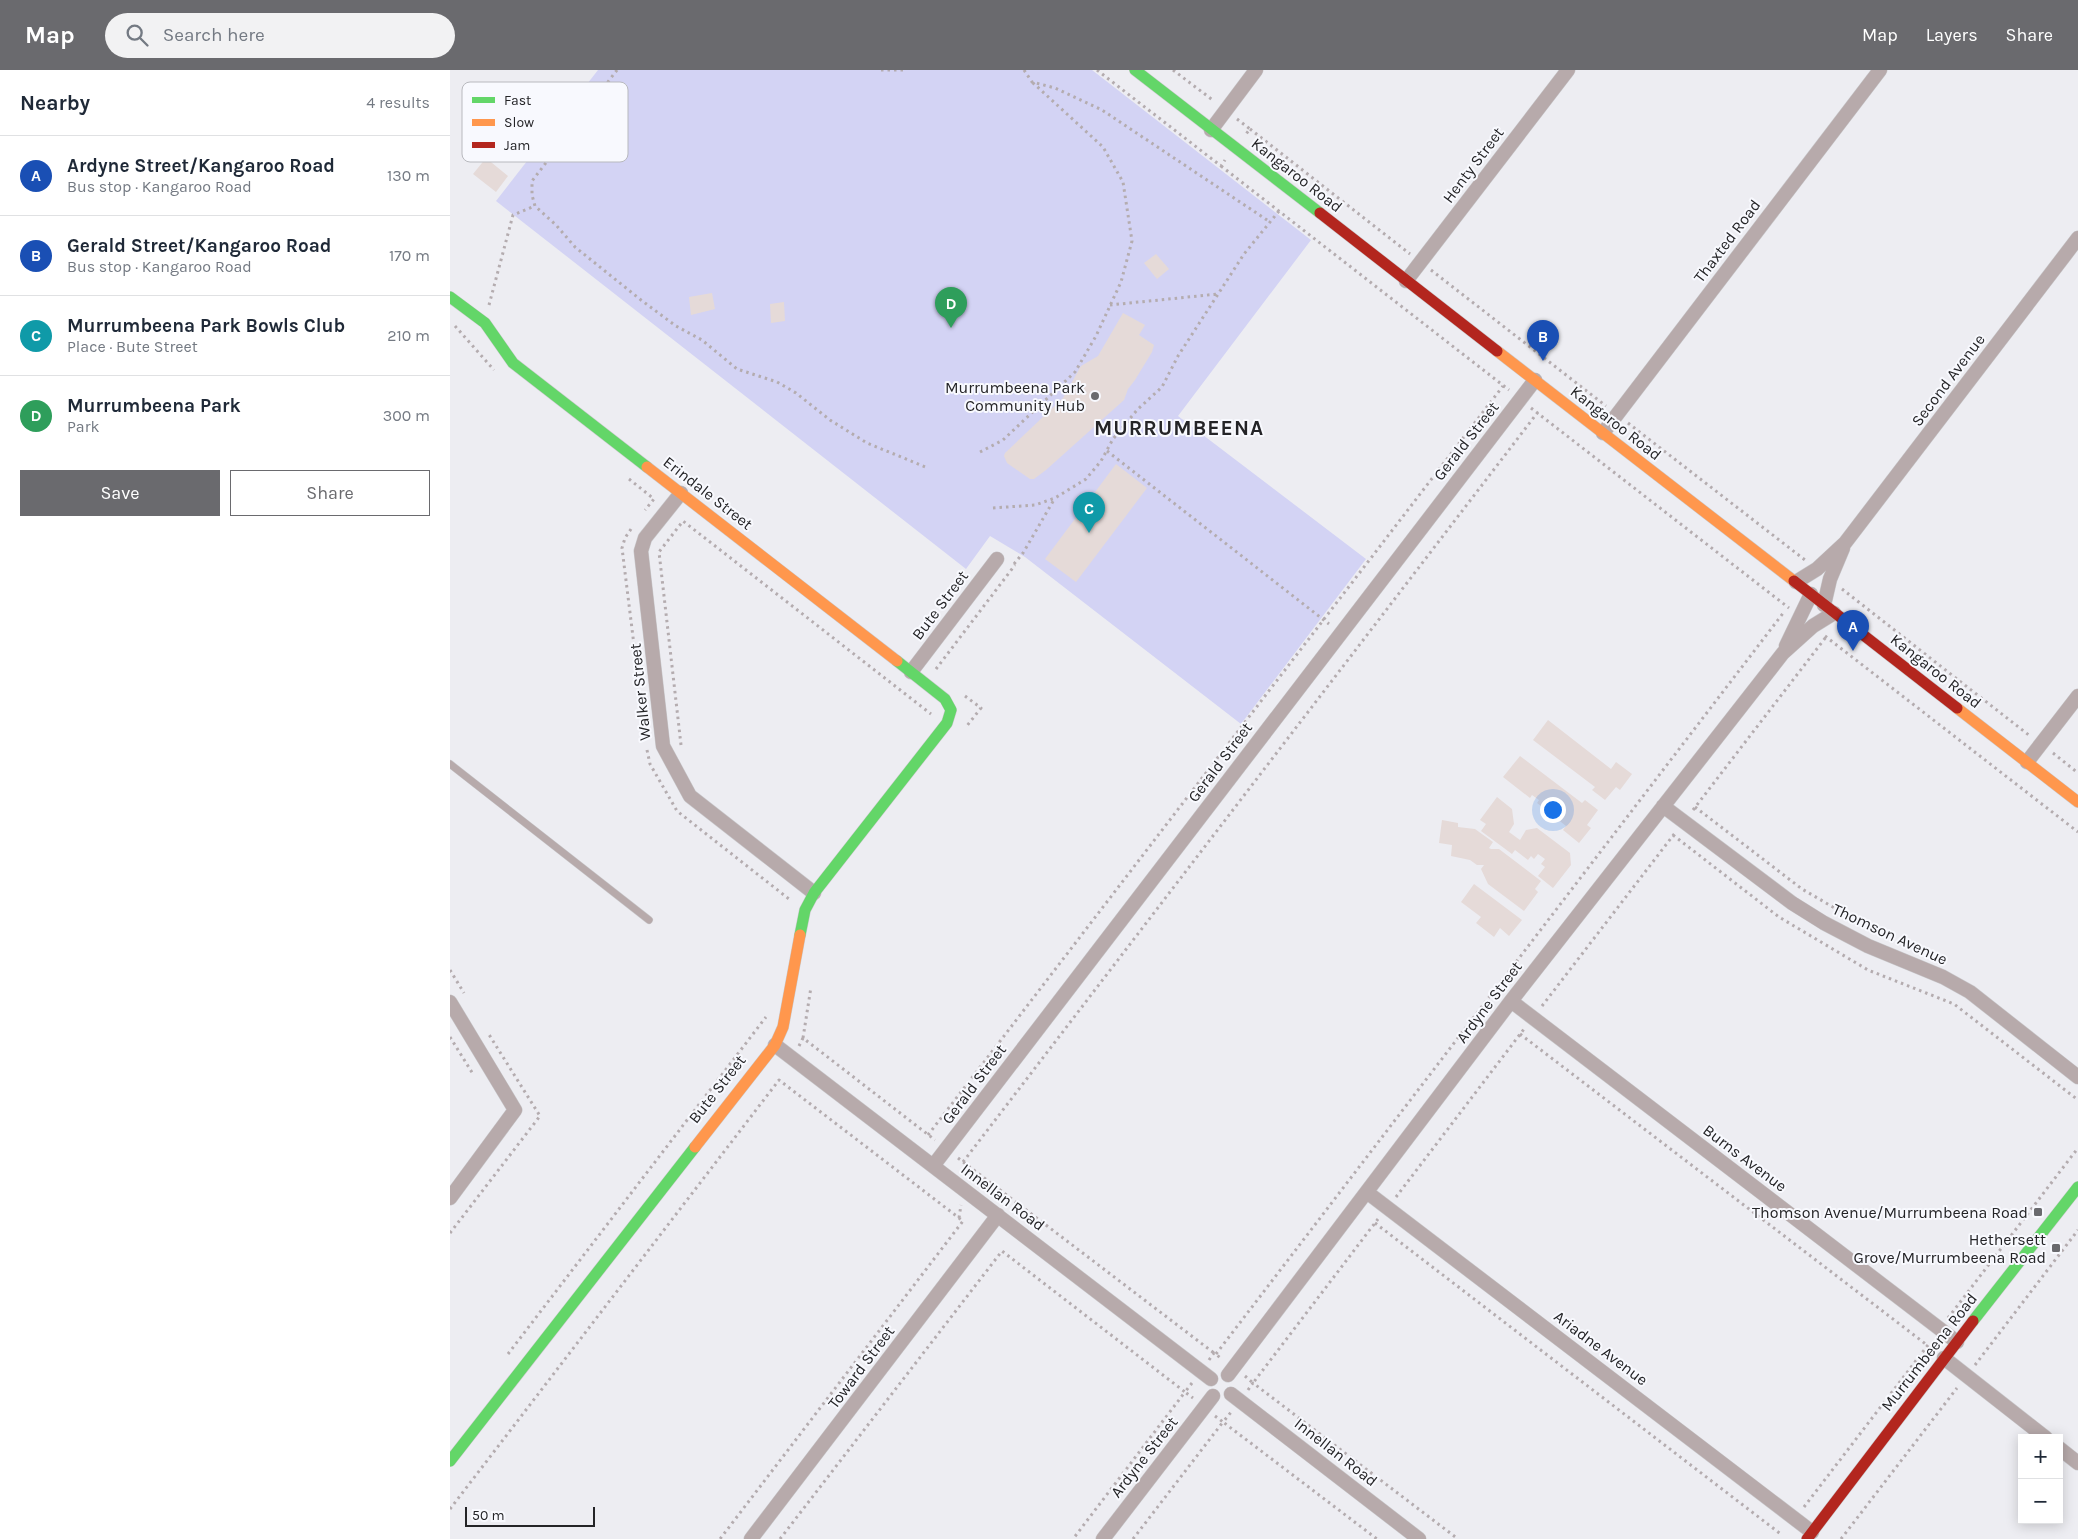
<!DOCTYPE html>
<meta charset="utf-8">
<style>
body{margin:0;font-family:Karla,sans-serif;background:#f2f2f3;color:#1f2937}
.controls{position:absolute;right:15px;bottom:15px;display:grid;overflow:hidden;border-radius:0px;box-shadow:0 2px 12px #0003}
.controls button{width:45px;height:45px;display:grid;place-items:center;padding:0;border:0;border-bottom:1px solid #e0e1e3;background:#fff;color:#1f2937;font:25px sans-serif}
.scale{position:absolute;left:15px;bottom:12px;width:130px;box-sizing:border-box;padding-left:5px;border:2px solid #242427;border-top:0;font-size:14px;line-height:18px;white-space:nowrap;color:#242427;-webkit-text-stroke:4px #f8f9fe;paint-order:stroke}
.you{position:absolute;left:1102px;top:739px;width:18px;height:18px;margin:-12px;border:4px solid #fff;border-radius:50%;background:#1a73e8;box-shadow:0 0 0 8px #1a73e833}
.badge{display:grid;place-items:center;width:32px;height:32px;border-radius:50%;background:#6a6a6e;color:#fff;font-size:16px;font-weight:700}
.pin{position:absolute;translate:-50% -41px;filter:drop-shadow(0 1px 2px #0008)}
.pin::after{content:'';position:absolute;top:26px;width:18px;height:15px;background:inherit;clip-path:polygon(0 0,100% 0,50% 100%)}
.list{margin:0;padding:0;list-style:none}
h2{display:flex;justify-content:space-between;align-items:center;height:65px;margin:0;padding:0 20px;font-size:21px}
h2 small{font-size:16px;font-weight:400;color:#747a83}
.list li{display:grid;grid-template-columns:32px 1fr auto;gap:15px;align-items:center;box-sizing:border-box;height:80px;padding:0 20px;border-top:1px solid #e0e1e3}
.list b{display:block;font-size:19px;white-space:nowrap}
.list p{margin:0;font-size:16px;white-space:nowrap;color:#747a83}
.list em{font-size:16px;font-style:normal;color:#747a83}
.actions{display:flex;gap:10px;padding:15px 20px}
.actions a{flex:1;padding:11px 0;border:1px solid #6a6a6e;border-radius:0px;text-align:center;font-size:18px;color:#6a6a6e}
.actions .main{background:#6a6a6e;color:#fff}
.icon{flex:none;width:28px;height:28px;fill:none;stroke:currentColor;stroke-width:2;stroke-linecap:round;stroke-linejoin:round}
.map{position:relative;flex:none;width:1628px;height:1469px;overflow:hidden}
header{display:flex;align-items:center;gap:30px;box-sizing:border-box;height:70px;padding:0 25px;background:#6a6a6e;color:#fff}
header strong{font-size:24px}
nav{display:flex;gap:28px;margin-inline-start:auto;font-size:18px}
.search{width:350px;height:45px;background:#f2f2f3;display:flex;align-items:center;gap:12px;box-sizing:border-box;padding:0 18px;border-radius:28px;color:#747a83;font-size:19px}
main{display:flex}
aside{flex:1;background:#fff}
.map>svg:first-child{display:block}
</style>
<header>
<strong>Map</strong>
<div class="search"><svg class="icon" aria-label="search" viewBox="0 0 24 24"><circle cx="10" cy="10" r="6"/><path d="M15 15l6 6"/></svg>Search here</div>
<nav><a>Map</a><a>Layers</a><a>Share</a></nav>
</header>
<main>
<aside>
<h2>Nearby<small>4 results</small></h2>
<ul class="list">
<li><span class="badge" style="background:#1a4fb4">A</span><div><b>Ardyne Street/Kangaroo Road</b><p>Bus stop · Kangaroo Road</p></div><em>130 m</em></li>
<li><span class="badge" style="background:#1a4fb4">B</span><div><b>Gerald Street/Kangaroo Road</b><p>Bus stop · Kangaroo Road</p></div><em>170 m</em></li>
<li><span class="badge" style="background:#0f9aa8">C</span><div><b>Murrumbeena Park Bowls Club</b><p>Place · Bute Street</p></div><em>210 m</em></li>
<li><span class="badge" style="background:#2e9e5b">D</span><div><b>Murrumbeena Park</b><p>Park</p></div><em>300 m</em></li>
</ul>
<div class="actions"><a class="main">Save</a><a>Share</a></div>
</aside>
<div class="map">
<svg width="1628" height="1469" viewBox="0 0 1628 1469">
<rect width="100%" height="100%" fill="#ededf2"/>
<path fill="#d3d3f4" d="M148,0H642L861,170L728,346L916,489L791,654L575,487L540,466L516,499L46,131Z"/>
<path fill="#e5dad8" d="M36,88L58,106L46,122L23,104Z
M706,184L719,199L707,209L694,193Z
M262,223L265,239L241,245L239,227Z
M334,232L335,251L321,253L320,234Z
M673,243L695,255L689,265L704,275L702,282L685,310L678,319L674,330L596,400L584,409H580L557,393L554,386L555,383L613,328L631,296L648,286Z
M666,394L697,418L626,512L595,489Z
M1098,650L1161,699L1166,692L1182,704L1170,720L1166,717L1155,730L1142,720L1145,717L1083,670Z
M1070,686L1132,733L1135,730L1148,740L1137,755L1141,758L1129,773L1113,760L1116,756L1087,733L1089,730L1082,725L1080,728L1053,707Z
M1047,727L1062,739L1064,754L1059,762L1070,770L1076,760L1087,758L1120,783L1121,795L1103,818L1088,806L1095,797L1091,794L1095,789L1088,784L1084,789L1081,786L1078,790L1065,780L1062,784L1031,761L1036,754L1030,750Z
M992,750L1008,753V757L1025,759L1043,772L1039,778L1041,779H1049L1091,811L1085,819L1088,822L1074,841L1038,814L1031,799L1034,795H1027L1020,790L1001,786L1002,775L989,773Z
M1024,814L1072,850L1059,866L1050,858L1044,867L1026,853L1031,847L1011,832Z"/>
<g fill="none" stroke-linecap="round" stroke-linejoin="round">
<defs>
<path id="lane" d="M0,694L199,850"/>
<path id="street" d="M761,60L806,0
M956,211L1118,0
M1153,363L1430,0
M231,423L195,468L191,481L213,676L240,726L364,823
M1346,512L1367,499L1395,473L1628,168
M1374,535L1380,509L1393,478
M1336,576L1361,524
M461,602L547,489
M1577,692L1628,626
M1213,736L1342,833L1374,853L1418,876L1493,907L1520,922L1628,1007
M1061,931L1507,1272
M0,932L65,1040L0,1128
M325,975L761,1309
M483,1096L1085,310
M918,1123L1362,1462
M1494,1288L1596,1368
M778,1305L1061,931L1333,583L1363,556L1384,543
M781,1324L969,1469
M1609,1378L1628,1393
M301,1469L548,1145
M653,1469L763,1326"/>
<path id="fast" d="M685,0L870,143
M0,227L35,253L63,293L197,397
M350,865L355,840L364,823L497,653L501,640L495,629L447,591
M1523,1251L1628,1117
M0,1391L245,1077"/>
<path id="slow" d="M1047,281L1344,511
M197,397L447,591
M1507,638L1628,732
M245,1077L325,975L333,957L350,865"/>
<path id="jam" d="M870,143L1047,281
M1344,511L1507,638
M1357,1469L1523,1251"/>
</defs>
<use href="#lane" stroke="#cacacd" stroke-width="8"/>
<use href="#street" stroke="#cacacd" stroke-width="15"/>
<use href="#fast" stroke="#cacacd" stroke-width="12"/>
<use href="#slow" stroke="#cacacd" stroke-width="12"/>
<use href="#jam" stroke="#cacacd" stroke-width="12"/>
<path stroke="#b4acaf" stroke-width="3" stroke-dasharray="2.5 4" stroke-linecap="butt" d="M167,0L82,111V125L85,136L106,155L125,177L191,230L226,256L252,270L287,299L327,312L346,323L380,350L417,373L478,398
M431,0H456
M574,0L582,12L605,18L652,40L820,152
M647,0L771,96L775,90
M723,0L764,31
M787,49L800,59L796,64
M800,59L960,184
M771,96L1059,320
M981,200L1156,336
M39,235L63,145L85,136
M660,235L768,224
M5,256L44,300
M1081,338L1339,538
M1178,353L1355,490
M657,381L879,554
M530,382L553,370L625,302L646,266L671,212L682,171L673,112L653,77L582,12
M179,409L204,429L195,440
M543,438L585,435L605,428L636,409L651,391L663,369L687,340L712,317L728,286L794,184L829,141
M181,459L175,468L172,478L184,575
M564,494L573,483L605,428
M1392,519L1580,666
M1375,566L1628,762
M486,599L565,495
M515,626L531,638L516,657
M231,675L209,482L233,451L481,644
M197,680L200,694L227,741L339,829V831
M1603,683L1628,703
M1245,737L1352,819L1407,851
M1243,740L1376,567
M1223,765L1329,847L1418,900L1504,934L1628,1030
M0,900L14,923
M1092,936L1225,763
M1070,964L1477,1275
M0,967L23,1004
M353,968L361,917
M349,976L353,968L485,1070
M478,1065L1053,316
M508,1088L764,1283
M513,1092L1088,342
M946,1127L1074,959
M509,1148L511,1135
M925,1153L1332,1465
M0,1163L90,1046L38,963
M1498,1248L1628,1078
M58,1284L316,947
M766,1284L1334,542
M759,1290L764,1283L772,1289
M1525,1295L1628,1160
M795,1306L803,1313L928,1149
M742,1313L735,1322L743,1328
M798,1320L803,1313L1008,1469
M765,1346L773,1352L782,1341
M1354,1437L1478,1275
M0,1439L329,1010L513,1151L270,1469
M330,1469L552,1181L735,1322L623,1469
M683,1469L773,1352L927,1469
M1391,1469L1507,1318"/>
<use href="#lane" stroke="#b7aaab" stroke-width="7"/>
<use href="#street" stroke="#b7aaab" stroke-width="14"/>
<use href="#fast" stroke="#63d668" stroke-width="11"/>
<use href="#slow" stroke="#ff974d" stroke-width="11"/>
<use href="#jam" stroke="#b3261e" stroke-width="11"/>
</g>
<g fill="#6a6a6e" stroke="#f8f9fe" stroke-width="2">
<circle cx="645" cy="326" r="5"/>
<rect x="1583" y="1137" width="10" height="10" rx="2.5"/>
<rect x="1601" y="1173" width="10" height="10" rx="2.5"/>
</g>
<g text-anchor="middle" dominant-baseline="central" stroke-width="4" stroke-linejoin="round" paint-order="stroke">
<g font-size="16" fill="#242427" stroke="#f8f9fe">
<text transform="translate(1023 95) rotate(-53)">Henty Street</text>
<text transform="translate(847 105) rotate(38)">Kangaroo Road</text>
<text transform="translate(1277 171) rotate(-53)">Thaxted Road</text>
<text transform="translate(1498 310) rotate(-53)">Second Avenue</text>
<text transform="translate(1166 353) rotate(38)">Kangaroo Road</text>
<text transform="translate(1016 371) rotate(-52)">Gerald Street</text>
<text transform="translate(258 423) rotate(38)">Erindale Street</text>
<text transform="translate(490 535) rotate(-53)">Bute Street</text>
<text transform="translate(1486 601) rotate(38)">Kangaroo Road</text>
<text transform="translate(190 622) rotate(-96)">Walker Street</text>
<text transform="translate(770 692) rotate(-53)">Gerald Street</text>
<text transform="translate(1440 864) rotate(25)">Thomson Avenue</text>
<text transform="translate(1039 932) rotate(-53)">Ardyne Street</text>
<text transform="translate(524 1014) rotate(-53)">Gerald Street</text>
<text transform="translate(267 1019) rotate(-52)">Bute Street</text>
<text transform="translate(1295 1088) rotate(37)">Burns Avenue</text>
<text transform="translate(553 1127) rotate(37)">Innellan Road</text>
<text transform="translate(1151 1278) rotate(37)">Ariadne Avenue</text>
<text transform="translate(1479 1282) rotate(-52)">Murrumbeena Road</text>
<text transform="translate(411 1297) rotate(-53)">Toward Street</text>
<text transform="translate(886 1382) rotate(38)">Innellan Road</text>
<text transform="translate(694 1387) rotate(-52)">Ardyne Street</text>
</g>
<g font-size="16" fill="#242427" stroke="#f8f9fe" text-anchor="end">
<text x="635" y="317">Murrumbeena Park<tspan x="635" dy="18">Community Hub</tspan></text>
<text x="1578" y="1142">Thomson Avenue/Murrumbeena Road</text>
<text x="1596" y="1169">Hethersett<tspan x="1596" dy="18">Grove/Murrumbeena Road</tspan></text>
</g>
<g font-size="21" font-weight="bold" letter-spacing="1" fill="#242427" stroke="#f8f9fe">
<text x="729" y="358">MURRUMBEENA</text>
</g>
</g>
<rect x="12" y="12" width="166" height="80" rx="8" fill="#f8f9fe" stroke="#b8b9be" stroke-width="1"/>
<rect x="22" y="27" width="23" height="6" fill="#63d668"/>
<rect x="22" y="49" width="23" height="7" fill="#ff974d"/>
<rect x="22" y="72" width="23" height="6" fill="#b3261e"/>
<g font-size="14" fill="#242427">
<text x="54" y="35">Fast</text>
<text x="54" y="57">Slow</text>
<text x="54" y="80">Jam</text>
</g>
</svg>
<div class="controls">
<button>+</button>
<button>−</button>
</div>
<div class="scale">50 m</div>
<div class="you"></div>
<div class="pin badge" style="left:1403px;top:581px;background:#1a4fb4">A</div>
<div class="pin badge" style="left:1093px;top:291px;background:#1a4fb4">B</div>
<div class="pin badge" style="left:639px;top:463px;background:#0f9aa8">C</div>
<div class="pin badge" style="left:501px;top:258px;background:#2e9e5b">D</div>
</div>
</main>
